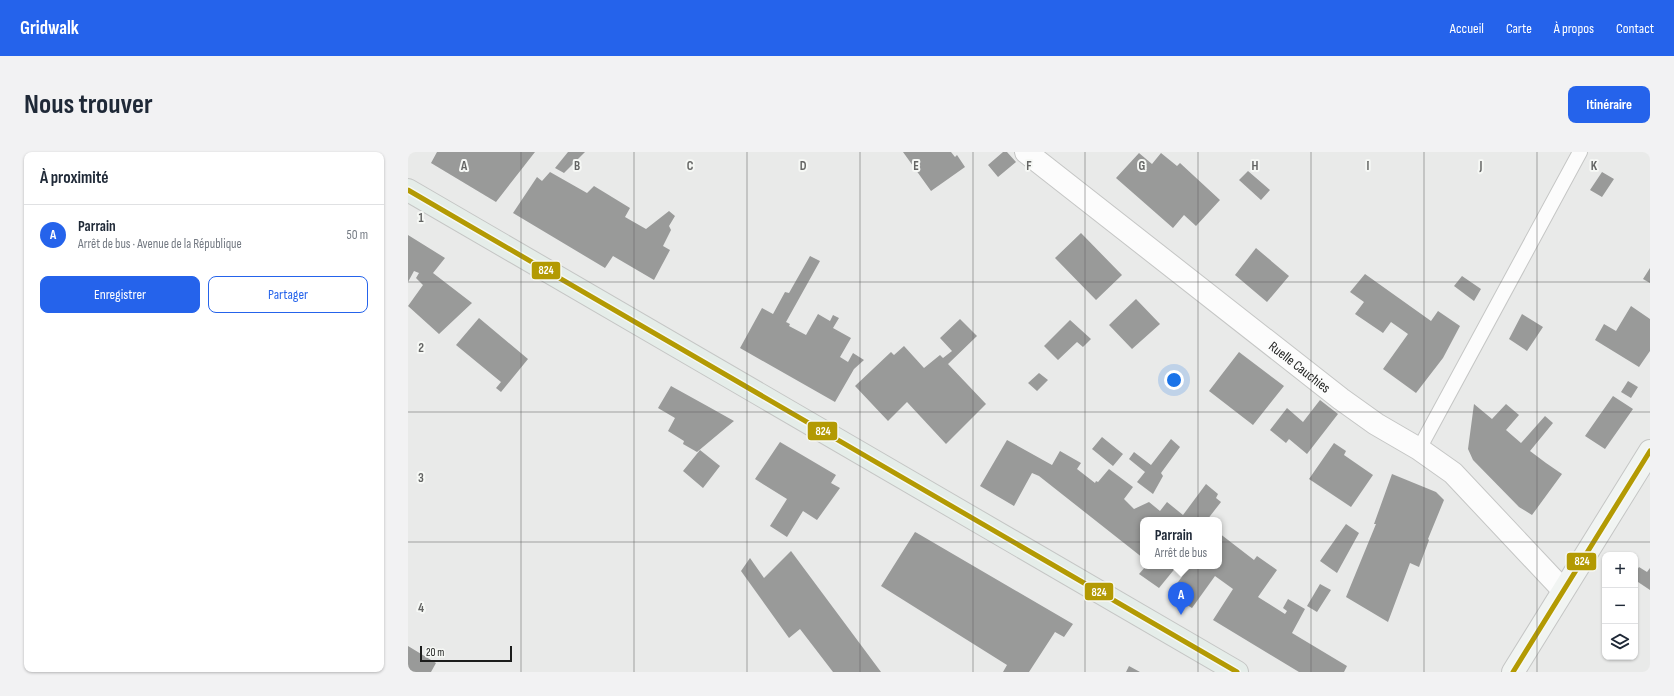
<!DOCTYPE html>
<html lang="fr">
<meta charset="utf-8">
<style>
body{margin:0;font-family:"Sofia Sans Condensed",sans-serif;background:#f2f2f3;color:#1f2937}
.controls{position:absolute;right:12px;bottom:12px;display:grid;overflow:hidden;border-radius:8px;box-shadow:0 1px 3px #0004}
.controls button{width:36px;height:36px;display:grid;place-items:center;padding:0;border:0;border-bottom:1px solid #e0e1e3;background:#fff;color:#1f2937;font:20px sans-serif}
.scale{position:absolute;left:12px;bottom:10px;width:92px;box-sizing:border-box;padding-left:4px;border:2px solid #1c1d1c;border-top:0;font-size:11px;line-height:14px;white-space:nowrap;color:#1c1d1c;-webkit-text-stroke:3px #f6f8f5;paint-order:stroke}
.you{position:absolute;left:766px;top:228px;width:14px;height:14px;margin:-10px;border:3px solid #fff;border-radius:50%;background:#1a73e8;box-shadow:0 0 0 6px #1a73e833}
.badge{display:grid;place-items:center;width:26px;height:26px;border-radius:50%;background:#2563eb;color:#fff;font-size:13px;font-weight:700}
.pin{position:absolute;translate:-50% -33px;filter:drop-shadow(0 1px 2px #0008)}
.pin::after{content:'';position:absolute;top:21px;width:14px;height:12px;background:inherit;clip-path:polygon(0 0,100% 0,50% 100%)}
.popup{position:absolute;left:732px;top:365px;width:82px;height:52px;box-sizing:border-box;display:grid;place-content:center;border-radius:8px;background:#fff;filter:drop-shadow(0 1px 3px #0005);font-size:13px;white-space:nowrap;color:#747a83}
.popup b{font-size:15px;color:#1f2937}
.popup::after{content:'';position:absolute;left:50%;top:100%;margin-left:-8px;border:8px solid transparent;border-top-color:#fff}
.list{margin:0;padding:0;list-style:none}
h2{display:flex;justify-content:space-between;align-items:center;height:52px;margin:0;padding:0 16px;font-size:17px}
h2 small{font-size:13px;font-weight:400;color:#747a83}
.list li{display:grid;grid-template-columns:26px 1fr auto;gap:12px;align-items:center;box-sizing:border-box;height:60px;padding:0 16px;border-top:1px solid #e0e1e3}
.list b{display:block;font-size:15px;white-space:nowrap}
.list p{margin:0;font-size:13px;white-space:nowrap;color:#747a83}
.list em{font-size:13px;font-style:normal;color:#747a83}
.actions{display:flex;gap:8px;padding:12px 16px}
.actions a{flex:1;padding:9px 0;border:1px solid #2563eb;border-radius:8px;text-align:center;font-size:14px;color:#2563eb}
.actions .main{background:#2563eb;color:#fff}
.icon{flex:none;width:22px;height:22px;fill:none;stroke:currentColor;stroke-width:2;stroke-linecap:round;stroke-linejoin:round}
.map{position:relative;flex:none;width:1242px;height:520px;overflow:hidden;border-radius:8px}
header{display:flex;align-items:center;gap:24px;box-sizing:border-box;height:56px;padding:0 20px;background:#2563eb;color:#fff}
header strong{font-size:19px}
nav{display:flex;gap:22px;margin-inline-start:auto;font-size:14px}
.intro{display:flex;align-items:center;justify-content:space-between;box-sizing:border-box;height:96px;padding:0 24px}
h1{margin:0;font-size:28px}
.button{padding:10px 18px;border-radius:8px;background:#2563eb;color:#fff;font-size:14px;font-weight:700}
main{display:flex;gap:24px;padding:0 24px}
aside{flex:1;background:#fff;border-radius:8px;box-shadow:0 1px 3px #0004}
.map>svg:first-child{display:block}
</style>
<header>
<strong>Gridwalk</strong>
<nav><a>Accueil</a><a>Carte</a><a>À propos</a><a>Contact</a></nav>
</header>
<div class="intro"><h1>Nous trouver</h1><a class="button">Itinéraire</a></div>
<main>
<aside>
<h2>À proximité<small></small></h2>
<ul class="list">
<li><span class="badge">A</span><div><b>Parrain</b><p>Arrêt de bus · Avenue de la République</p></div><em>50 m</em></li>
</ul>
<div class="actions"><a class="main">Enregistrer</a><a>Partager</a></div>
</aside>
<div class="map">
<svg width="1242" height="520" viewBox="0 0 1242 520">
<rect width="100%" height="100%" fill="#e9eae9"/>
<path fill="#999a99" d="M29,0H127L88,50L23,11Z
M160,0H177L156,21L147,16Z
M495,0H543L547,5L549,3L557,15L523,39Z
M595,0H599L608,10L590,25L580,13Z
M731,1L744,12L753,1L769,14L772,11L812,48L788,74L776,63L765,76L708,26Z
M840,19L862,38L853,48L831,28Z
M142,20L179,41L186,34L222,56L217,65L238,77L261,59L267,64L261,74L263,78L255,94L262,98L246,128L205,104L197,116L105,61L129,25L134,29Z
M1194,20L1206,27L1194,45L1182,38Z
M673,81L714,123L688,148L647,106Z
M0,83L37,106L25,121L64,151L31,182L0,154L15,133L8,126L11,121L6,119L0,130Z
M848,96L881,124L859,150L827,123Z
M402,104L412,109L378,170L382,172L381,174L398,183L410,162L422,169L425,163L431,166L425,176L443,186L432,205L440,210L445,201L456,208L446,217L427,250L332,196L354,156L365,162L377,140L381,141Z
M1242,116V131L1235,127Z
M957,122L1023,169L1030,159L1052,174L1035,206L1008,241L975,217L1000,182L983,170L975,181L947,162L956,150L942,140Z
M1054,124L1073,137L1066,149L1046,134Z
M728,147L752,172L724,197L701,173Z
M1223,154L1242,167V199L1231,215L1187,188L1196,172L1208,179Z
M1114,162L1135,175L1119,199L1101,187Z
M71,166L120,207L93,240L88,236L93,230L48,193Z
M552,167L569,184L540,212L578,252L538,292L499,250L480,269L447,234L483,200L486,203L496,194L516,216L532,203L535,206L544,199L532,186Z
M662,168L683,187L675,195L669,190L650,208L636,194Z
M831,200L876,234L845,273L801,239Z
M631,221L640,228L629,239L620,231Z
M1220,229L1230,235L1223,246L1213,240Z
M263,234L301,255L326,269L289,300L275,292L276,289L260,279L267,266L250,256Z
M1205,244L1225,257L1197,297L1177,284Z
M912,248L930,262L899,302L881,287L878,291L862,278L879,256L895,270Z
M1066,252L1084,267L1098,252L1111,263L1098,278L1113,291L1137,264L1145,271L1122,299L1138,311L1154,322L1124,363L1111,355L1065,308L1060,297Z
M694,285L715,302L705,314L684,297Z
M763,287L772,295L753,321L755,324L745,342L729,330L737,320L721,307L726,300L743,313Z
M599,288L644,313L652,299L673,311L669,317L687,331L688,329L690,330L701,317L725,335L716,347L726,357L741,350L752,359L759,350L775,363L798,332L810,342L808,346L813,350L799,368H735V406L631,324L624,321L606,354L572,334Z
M372,290L428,323L423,331L432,336L409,368L395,359L379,385L362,374L379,347L347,327Z
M926,291L938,299L936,303L965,323L943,355L901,327Z
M292,298L312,314L295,336L275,319Z
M984,322L1028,340L1036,348L1020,387L1021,388L1011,415L1002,411L980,470L938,445L968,372H966Z
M938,372L951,381L929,421L912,409Z
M507,380L509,381L665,472L656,485L647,480L621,520H595L599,513L473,434Z
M811,381L846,408L849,404L869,418L850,445L877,462L879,459L875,456L880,447L897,457L884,481L939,514L936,520H891L805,468L825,437L807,424L784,456L761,442L782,414H811Z
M383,399L473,520H425L392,477L381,486L333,419L342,406L356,426Z
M738,414H769L751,436L731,422Z
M1231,415L1239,420L1242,416V438L1227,428V421Z
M912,432L923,438L909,460L899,454Z
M0,494L28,511L23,520H0Z
M721,514L732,520H718Z"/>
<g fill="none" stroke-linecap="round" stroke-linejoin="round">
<defs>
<path id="lane" d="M1011,297L1172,0"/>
<g id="street">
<path id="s1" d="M618,0L933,247L968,272L1011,297L1045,321L1155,438"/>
</g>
<path id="secondary" d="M1105,520L1242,299"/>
<path id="primary" d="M0,38L829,520"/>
</defs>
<use href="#lane" stroke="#c5c6c5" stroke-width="16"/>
<use href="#street" stroke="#c5c6c5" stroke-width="24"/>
<use href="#secondary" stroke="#c5c6c5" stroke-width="24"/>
<use href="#primary" stroke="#c5c6c5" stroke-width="24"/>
<use href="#lane" stroke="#fcfcfc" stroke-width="14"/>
<use href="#street" stroke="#fcfcfc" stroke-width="22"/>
<use href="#secondary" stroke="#f1f4f2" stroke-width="22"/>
<use href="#primary" stroke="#e5ede9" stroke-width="22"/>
<defs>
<path id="bus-1" d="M0,38L829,520
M1105,520L1242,299"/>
</defs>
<use href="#bus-1" stroke="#f6f8f5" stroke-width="8"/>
<use href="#bus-1" stroke="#b39a03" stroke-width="5"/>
</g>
<path fill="none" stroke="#646564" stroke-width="1" stroke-opacity="0.55" d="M113,0V520M226,0V520M339,0V520M452,0V520M565,0V520M677,0V520M790,0V520M903,0V520M1016,0V520M1129,0V520M0,130H1242M0,260H1242M0,390H1242"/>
<g text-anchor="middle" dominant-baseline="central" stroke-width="4" stroke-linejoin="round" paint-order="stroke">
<g font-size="14" fill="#1c1d1c" stroke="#f6f8f5">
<text stroke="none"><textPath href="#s1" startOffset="348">Ruelle Cauchies</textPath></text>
</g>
</g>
<g font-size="13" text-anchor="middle" font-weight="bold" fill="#646564" stroke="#f6f8f5" stroke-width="4" stroke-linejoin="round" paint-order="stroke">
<text x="56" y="18">A</text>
<text x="169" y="18">B</text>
<text x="282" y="18">C</text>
<text x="395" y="18">D</text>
<text x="508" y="18">E</text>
<text x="621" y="18">F</text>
<text x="734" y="18">G</text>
<text x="847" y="18">H</text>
<text x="960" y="18">I</text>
<text x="1073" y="18">J</text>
<text x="1186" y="18">K</text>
<text x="13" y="70">1</text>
<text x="13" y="200">2</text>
<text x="13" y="330">3</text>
<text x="13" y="460">4</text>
</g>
<g stroke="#f6f8f5" stroke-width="1.5">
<rect x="123" y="109" width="30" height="19" rx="4" fill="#b39a03"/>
<rect x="399" y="269" width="31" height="20" rx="4" fill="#b39a03"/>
<rect x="1158" y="400" width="31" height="19" rx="4" fill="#b39a03"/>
<rect x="676" y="430" width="30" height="19" rx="4" fill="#b39a03"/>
</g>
<g font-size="11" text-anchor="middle" font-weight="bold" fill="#fff">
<text x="138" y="122">824</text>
<text x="415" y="283">824</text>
<text x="1174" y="413">824</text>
<text x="691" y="444">824</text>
</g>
</svg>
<div class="controls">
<button>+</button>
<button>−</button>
<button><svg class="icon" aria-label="layers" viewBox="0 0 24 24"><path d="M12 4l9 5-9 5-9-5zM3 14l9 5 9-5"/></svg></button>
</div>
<div class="scale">20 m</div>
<div class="you"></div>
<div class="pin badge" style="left:773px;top:463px">A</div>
<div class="popup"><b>Parrain</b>Arrêt de bus</div>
</div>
</main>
